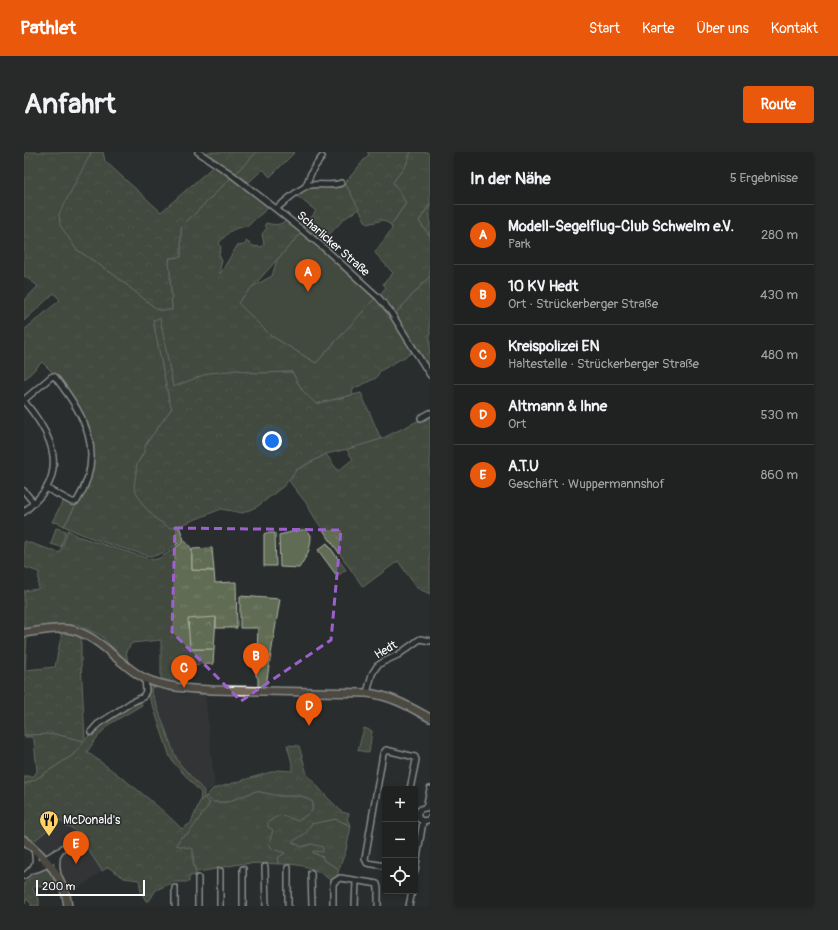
<!DOCTYPE html>
<html lang="de">
<meta charset="utf-8">
<style>
body{margin:0;font-family:Pangolin,sans-serif;background:#282a2a;color:#f1f3f6}
.controls{position:absolute;right:12px;bottom:12px;display:grid;overflow:hidden;border-radius:4px;box-shadow:0 2px 6px #0003}
.controls button{width:36px;height:36px;display:grid;place-items:center;padding:0;border:0;border-bottom:1px solid #3d3f40;background:#202222;color:#f1f3f6;font:20px sans-serif}
.scale{position:absolute;left:12px;bottom:10px;width:109px;box-sizing:border-box;padding-left:4px;border:2px solid #fff;border-top:0;font-size:11px;line-height:14px;white-space:nowrap;color:#fff;-webkit-text-stroke:3px #2a2d2e;paint-order:stroke}
.you{position:absolute;left:248px;top:289px;width:14px;height:14px;margin:-10px;border:3px solid #fff;border-radius:50%;background:#1a73e8;box-shadow:0 0 0 6px #1a73e833}
.badge{display:grid;place-items:center;width:26px;height:26px;border-radius:50%;background:#ea580c;color:#fff;font-size:13px;font-weight:700}
.pin{position:absolute;translate:-50% -33px;filter:drop-shadow(0 1px 2px #0008)}
.pin::after{content:'';position:absolute;top:21px;width:14px;height:12px;background:inherit;clip-path:polygon(0 0,100% 0,50% 100%)}
.list{margin:0;padding:0;list-style:none}
h2{display:flex;justify-content:space-between;align-items:center;height:52px;margin:0;padding:0 16px;font-size:17px}
h2 small{font-size:13px;font-weight:400;color:#a2a4a5}
.list li{display:grid;grid-template-columns:26px 1fr auto;gap:12px;align-items:center;box-sizing:border-box;height:60px;padding:0 16px;border-top:1px solid #3d3f40}
.list b{display:block;font-size:15px;white-space:nowrap}
.list p{margin:0;font-size:13px;white-space:nowrap;color:#a2a4a5}
.list em{font-size:13px;font-style:normal;color:#a2a4a5}
.icon{flex:none;width:22px;height:22px;fill:none;stroke:currentColor;stroke-width:2;stroke-linecap:round;stroke-linejoin:round}
.map{position:relative;flex:none;width:406px;height:754px;overflow:hidden;border-radius:4px}
header{display:flex;align-items:center;gap:24px;box-sizing:border-box;height:56px;padding:0 20px;background:#ea580c;color:#fff}
header strong{font-size:19px}
nav{display:flex;gap:22px;margin-inline-start:auto;font-size:14px}
.intro{display:flex;align-items:center;justify-content:space-between;box-sizing:border-box;height:96px;padding:0 24px}
h1{margin:0;font-size:28px}
.button{padding:10px 18px;border-radius:4px;background:#ea580c;color:#fff;font-size:14px;font-weight:700}
main{display:flex;gap:24px;padding:0 24px}
aside{flex:1;background:#202222;border-radius:4px;box-shadow:0 2px 6px #0003}
.map>svg:first-child{display:block}
</style>
<header>
<strong>Pathlet</strong>
<nav><a>Start</a><a>Karte</a><a>Über uns</a><a>Kontakt</a></nav>
</header>
<div class="intro"><h1>Anfahrt</h1><a class="button">Route</a></div>
<main>
<div class="map">
<svg width="406" height="754" viewBox="0 0 406 754">
<defs>
<pattern id="grass-tufts" width="24" height="20" patternUnits="userSpaceOnUse"><rect width="24" height="20" fill="#606c53"/><path d="M3 7l-1-3M5 7V3M7 7l1-3M15 17l-1-3M17 17v-4M19 17l1-3" fill="none" stroke="#78826d"/></pattern>
<pattern id="forest-crowns" width="20" height="18" patternUnits="userSpaceOnUse"><rect width="20" height="18" fill="#606c53"/><path d="M2 6a3 3 0 1 1 6 0M12 15a3 3 0 1 1 6 0" fill="none" stroke="#78826d"/></pattern>
</defs>
<rect width="100%" height="100%" fill="#2a2d2e"/>
<filter id="ink" filterUnits="userSpaceOnUse"><feTurbulence type="fractalNoise" baseFrequency=".025" numOctaves="2"/><feDisplacementMap in="SourceGraphic" scale="8" xChannelSelector="R" yChannelSelector="G"/><feConvolveMatrix kernelMatrix="1 2 1 2 8 2 1 2 1" color-interpolation-filters="sRGB"/></filter>
<g filter="url(#ink)">
<path fill="#3c3c42" d="M129,533L148,540L160,543L181,541L191,637L180,639L155,611L150,601L127,538Z
M35,669H38L42,674L47,675L56,685L78,719L49,740L35,715V709L27,699L24,700H22L10,689Z"/>
<path fill="url(#grass-tufts)" stroke="#b0b6a9" d="M0,0H66L67,1L52,97L89,122L134,158H148L145,106L157,105V75L208,25L246,54C239,61 231,66 224,74C206,77 207,78 195,91L197,96L195,103L198,109L196,116V122L213,94L220,93L222,91V89L229,94L238,95L240,92L238,82L243,76L241,73L242,71C250,73 257,74 263,67L278,80L214,151L246,183L292,211L351,146L353,148H355L363,157L389,200L356,219L352,226L329,237L328,243L292,252L278,238L268,220L232,221L214,218L149,235L136,167L129,168L145,248L148,256L122,292L120,300L113,312L146,376L155,374L160,388C149,394 137,405 125,404C96,395 67,388 40,374L62,336L67,287L61,267L32,224L18,210L0,228V178L36,148L30,141L0,169V149L14,134L0,124Z
M233,0H271L246,25L239,17L223,32L210,22Z
M387,0H406V52L395,69L406,84V124L371,162L355,144L362,135L359,132L369,121L352,102L351,100L368,77L367,73L382,51L369,30L382,13Z
M321,31L336,56L320,67L297,91L279,76L292,59L272,43L283,35L291,33H318Z
M406,263V442L393,436L374,409L339,435L292,368L282,351L265,329L272,318L302,302L314,319L329,307L322,297L357,287Z
M44,378L53,384L129,408L136,406L161,389L168,397V418L190,419L191,431L212,430L213,476H192V466L166,497H190L189,512L157,513L158,532L137,527V488L108,491L102,499L104,511L77,484L55,473H32L0,477V439L14,437L15,420L0,415V389L36,401Z
M216,444L256,447L242,533L234,535V526L232,524L234,476H216Z
M122,529L129,533L127,538L150,601L155,611L180,639V646L182,644L190,650H203L232,639L255,644H278L289,650L288,659L274,670L256,663L249,677L261,701L254,706V712C242,711 228,711 216,712C201,714 187,719 172,720L169,710L170,701L152,693L157,685L165,681L180,646L176,649L177,641L149,610L146,605L130,557L122,539Z
M31,582L61,589L49,603L12,627L0,632V624H10L13,619L10,588L7,585H0V583Z
M312,667L327,674L322,698L315,717L299,708L293,702H289L288,692L278,695L267,690L282,681L286,672Z
M22,717L27,722L34,735H19L13,733L9,736L11,743L15,747V754H7V751L2,747L0,754V731C7,726 14,719 22,717Z"/>
<path fill="url(#forest-crowns)" stroke="#b0b6a9" d="M66,0H79L81,9L137,60L193,11L181,3L183,0H233L157,75V105L145,106L148,158H134L89,122L52,97L36,73L35,62L67,1Z
M343,0H387L382,13L369,30L382,51L367,73L359,68L343,72L321,31L345,2Z
M406,52V84L395,69Z
M406,124V218L371,162Z
M136,166L149,235L185,221L214,218L232,221L268,220L278,238L292,252L337,241L357,287L324,297L302,302L272,318L261,333L234,354L219,361L197,357L155,374L146,376L132,367L119,353L110,336L113,312L120,300L122,292L148,256L145,248L129,168Z
M188,396L190,419L168,418V397Z
M192,465L190,497H166L164,467Z
M38,480L57,484V510L61,588L74,573L115,547L118,553L84,573L72,587L63,600C96,624 129,648 158,677L167,671L176,649L180,646L186,651L165,681L157,685L152,693L169,697V710L172,722L165,725V730H150L132,738L125,749H122L117,740L115,728L100,726L84,715L78,719L56,685L47,675L42,674L38,669H35L32,671L10,689L0,682V633L12,627L49,603L60,589L31,582L0,583V483H3L1,518L31,515Z
M263,593L275,594L283,622L301,643L318,660L325,662L323,667L327,674L312,667L287,672L282,681L268,690L278,695L288,692L299,695V700L289,699V701L299,705V708L315,717L313,724L307,729C291,714 275,712 254,712V706L261,701L248,697L245,691L249,678L244,675V670L256,663L274,669L288,659L289,650L278,644H255L232,639L203,650H189L182,644L189,637L254,618L268,619L269,615Z"/>
<path fill="#606c53" stroke="#b0b6a9" d="M278,80L299,97L351,146L292,211L246,183L214,151L228,135L248,124L253,108Z
M40,347L52,353L40,374L35,371L28,370Z
M32,376L42,379L37,395L27,392Z
M281,377L287,383C287,398 283,403 275,416L256,415L255,383Z
M242,381H251L252,414H240V382Z
M303,391L322,418L313,424L294,398Z
M340,576L348,579L345,601L334,598Z"/>
<g fill="none" stroke-linecap="round" stroke-linejoin="round">
<defs>
<path id="minor" d="M174,0L207,22L252,57L299,95L354,145L366,159L406,223
M282,33L289,17L298,5
M252,57C259,51 278,34 286,33C296,31 308,35 317,31
M0,248L27,225L29,224L31,225C62,264 82,302 53,349L51,350H48L22,336
M0,249C20,273 40,304 23,335C17,345 8,353 0,360
M397,266L406,261
M0,339L10,351
M343,541L348,522L353,514L359,510L374,503L396,487L406,489
M67,580L74,572L108,550L119,545L122,539L121,526
M402,656L406,637
M399,669L395,667C392,661 395,656 402,656
M399,669L404,668L406,666
M10,714L33,700L37,698
M361,714L343,711L341,707L359,602L362,598L391,605L392,608L386,637
M241,715L242,754
M264,716V754
M219,717V754
M8,718C17,717 26,711 33,704
M196,719V754
M391,719L399,669
M287,721L288,754
M34,723C29,699 37,697 54,684
M0,724C12,715 13,711 10,697
M174,726V754
M151,736V754
M309,754V733L310,730L316,726L348,731L353,732L354,736V754
M331,754L332,729
M385,754L388,739"/>
<path id="major" d="M0,481C14,479 29,476 43,477C60,479 76,491 88,502C98,510 108,520 120,526C142,536 166,537 189,538L343,541C368,544 384,554 406,566
M0,688C21,705 41,726 44,754"/>
</defs>
<use href="#minor" stroke="#fff" stroke-width="8"/>
<use href="#major" stroke="#fff" stroke-width="10"/>
<use href="#minor" stroke="#2a2d2e" stroke-width="5"/>
<use href="#major" stroke="#746a5a" stroke-width="7"/>
</g>
</g>
<path d="M0 0H406V754H0ZM151,376L317,378L307,488L217,549L148,480Z" fill="#2a2d2e" fill-opacity=".55" fill-rule="evenodd"/>
<path fill="none" stroke="#9c61cf" stroke-width="3" stroke-dasharray="8 5" stroke-linejoin="round" d="M151,376L317,378L307,488L217,549L148,480Z"/>
<defs>
<symbol id="restaurant-pin" viewBox="-11 -11 22 30"><path d="M0 17L-7.5 6A9.5 9.5 0 1 1 7.5 6Z" fill="#ffd166" stroke="#2a2d2e"/><path d="M-5-6h1v4h1v-4h1v4h1v-4h1v5L-1.5 .5V6h-2V.5L-5-1ZM5-6V6H3V1.5H1.5Q1.5-4 5-6Z" fill="#111"/></symbol>
</defs>
<g fill-rule="evenodd">
<use href="#restaurant-pin" x="14" y="657" width="22" height="30"/>
</g>
<g text-anchor="middle" dominant-baseline="central" stroke-width="3" stroke-linejoin="round" paint-order="stroke">
<g font-size="12" fill="#fff" stroke="#2a2d2e">
<text transform="translate(309 92) rotate(41)">Scharlicker Straße</text>
<text transform="translate(362 498) rotate(-31)">Hedt</text>
</g>
<g font-size="12" fill="#fff" stroke="#2a2d2e" text-anchor="start">
<text x="39" y="668">McDonald's</text>
</g>
</g>
</svg>
<div class="controls">
<button>+</button>
<button>−</button>
<button><svg class="icon" aria-label="locate" viewBox="0 0 24 24"><circle cx="12" cy="12" r="6"/><path d="M12 2v4M12 18v4M2 12h4M18 12h4"/></svg></button>
</div>
<div class="scale">200 m</div>
<div class="you"></div>
<div class="pin badge" style="left:284px;top:140px">A</div>
<div class="pin badge" style="left:232px;top:524px">B</div>
<div class="pin badge" style="left:160px;top:536px">C</div>
<div class="pin badge" style="left:285px;top:574px">D</div>
<div class="pin badge" style="left:52px;top:712px">E</div>
</div>
<aside>
<h2>In der Nähe<small>5 Ergebnisse</small></h2>
<ul class="list">
<li><span class="badge">A</span><div><b>Modell-Segelflug-Club Schwelm e.V.</b><p>Park</p></div><em>280 m</em></li>
<li><span class="badge">B</span><div><b>10 KV Hedt</b><p>Ort · Strückerberger Straße</p></div><em>430 m</em></li>
<li><span class="badge">C</span><div><b>Kreispolizei EN</b><p>Haltestelle · Strückerberger Straße</p></div><em>480 m</em></li>
<li><span class="badge">D</span><div><b>Altmann &amp; Ihne</b><p>Ort</p></div><em>530 m</em></li>
<li><span class="badge">E</span><div><b>A.T.U</b><p>Geschäft · Wuppermannshof</p></div><em>860 m</em></li>
</ul>
</aside>
</main>
